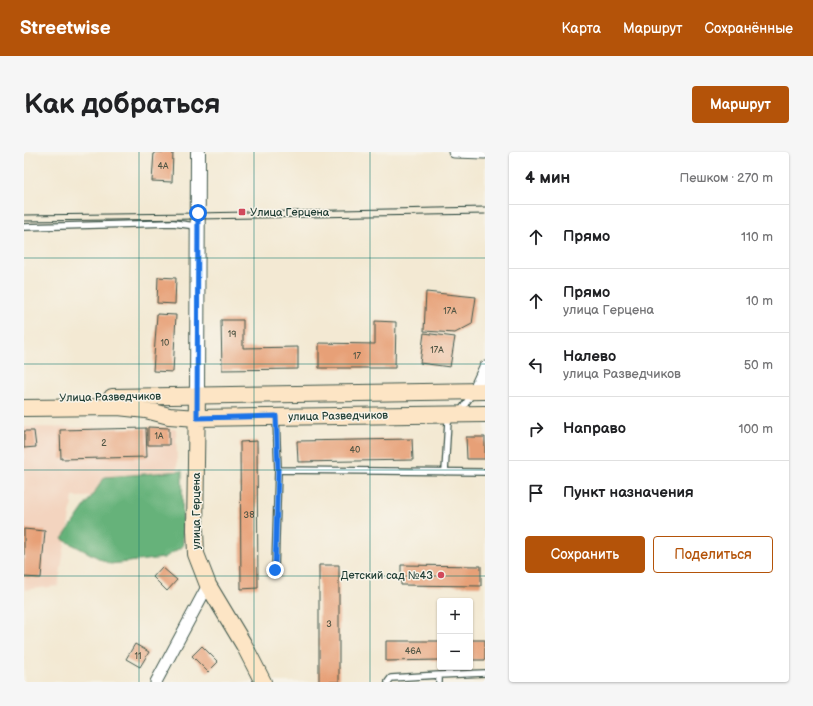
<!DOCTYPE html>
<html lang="ru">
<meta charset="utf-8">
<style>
body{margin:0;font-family:"Balsamiq Sans",sans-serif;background:#f6f6f6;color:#202124}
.controls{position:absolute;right:12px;bottom:12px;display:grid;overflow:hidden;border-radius:4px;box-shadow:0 1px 3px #0004}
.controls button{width:36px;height:36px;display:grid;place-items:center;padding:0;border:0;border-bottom:1px solid #e0e0e0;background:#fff;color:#202124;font:20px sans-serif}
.stop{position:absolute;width:12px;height:12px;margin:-9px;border:3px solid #1a73e8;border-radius:50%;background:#fff}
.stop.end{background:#1a73e8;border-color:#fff;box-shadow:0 1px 4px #0008}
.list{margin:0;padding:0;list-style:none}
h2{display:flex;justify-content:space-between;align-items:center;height:52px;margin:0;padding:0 16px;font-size:17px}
h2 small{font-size:13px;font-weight:400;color:#757577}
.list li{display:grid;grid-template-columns:26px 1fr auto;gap:12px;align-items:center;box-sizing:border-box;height:64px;padding:0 16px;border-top:1px solid #e0e0e0}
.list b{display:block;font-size:15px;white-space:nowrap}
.list p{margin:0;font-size:13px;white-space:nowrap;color:#757577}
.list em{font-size:13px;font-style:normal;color:#757577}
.actions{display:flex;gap:8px;padding:12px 16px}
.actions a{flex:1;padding:9px 0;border:1px solid #b45309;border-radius:4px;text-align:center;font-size:14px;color:#b45309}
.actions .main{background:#b45309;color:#fff}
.icon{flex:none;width:22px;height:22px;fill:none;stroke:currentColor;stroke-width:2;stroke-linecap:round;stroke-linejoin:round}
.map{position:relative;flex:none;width:461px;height:530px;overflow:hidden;border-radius:4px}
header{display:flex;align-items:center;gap:24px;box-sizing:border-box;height:56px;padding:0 20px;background:#b45309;color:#fff}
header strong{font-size:19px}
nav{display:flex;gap:22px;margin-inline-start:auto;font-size:14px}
.intro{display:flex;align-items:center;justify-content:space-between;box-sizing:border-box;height:96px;padding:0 24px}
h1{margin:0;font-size:28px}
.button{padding:10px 18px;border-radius:4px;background:#b45309;color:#fff;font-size:14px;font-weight:700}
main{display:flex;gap:24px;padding:0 24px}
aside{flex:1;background:#fff;border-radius:4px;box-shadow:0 1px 3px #0004}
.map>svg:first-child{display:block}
</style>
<header>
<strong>Streetwise</strong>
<nav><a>Карта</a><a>Маршрут</a><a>Сохранённые</a></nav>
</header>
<div class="intro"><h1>Как добраться</h1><a class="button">Маршрут</a></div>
<main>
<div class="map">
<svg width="461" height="530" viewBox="0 0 461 530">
<rect width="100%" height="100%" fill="#f7f3e8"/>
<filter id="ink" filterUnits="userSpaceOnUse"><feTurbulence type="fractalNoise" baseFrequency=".025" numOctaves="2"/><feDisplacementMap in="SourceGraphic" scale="8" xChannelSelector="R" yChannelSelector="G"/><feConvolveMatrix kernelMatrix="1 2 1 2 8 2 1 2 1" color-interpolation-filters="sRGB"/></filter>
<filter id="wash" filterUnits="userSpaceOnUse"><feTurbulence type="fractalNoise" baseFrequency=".012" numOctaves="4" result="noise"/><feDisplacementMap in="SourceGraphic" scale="16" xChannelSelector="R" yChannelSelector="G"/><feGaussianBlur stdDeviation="0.9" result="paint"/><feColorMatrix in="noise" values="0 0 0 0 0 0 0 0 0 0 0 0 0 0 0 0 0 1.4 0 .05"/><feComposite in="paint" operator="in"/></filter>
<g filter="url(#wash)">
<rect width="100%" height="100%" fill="#f3e9d3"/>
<path fill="#f3d4bf" d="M0,275L152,277L154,343L49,345L34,434L0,438Z"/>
<path fill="#66b27a" stroke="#427857" d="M158,319L159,394L140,406L86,412L38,387L81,325Z"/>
<g id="blocks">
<path fill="#e7a077" d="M130,0H149L148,30L128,29Z
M134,125L152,126L151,152L133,151Z
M402,140L452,145L448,172L431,181L400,179Z
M133,162L152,163L149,220L129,219Z
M197,168H219V196L274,195V217L198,218Z
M351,169L372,170L371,216H295V191L351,192Z
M400,181L431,185L426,215L396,211Z
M124,275L145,276V293H124Z
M122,276L123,305L37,307L36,278Z
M0,279H10L12,295L0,296Z
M442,285H461V307H443Z
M388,287L389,308L274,310L273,289Z
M233,289L234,436L217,437L216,290Z
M0,377L21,379L17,426L0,425Z
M295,413H315V530H295Z
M377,413L457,414V434L377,433Z
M138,415L153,428L143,439L129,425Z
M446,488H461V508H446Z
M362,489H416V508L362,509Z
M111,492L125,500L116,515L102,507Z
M178,494L194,510L184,520L168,504Z"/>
</g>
</g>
<g filter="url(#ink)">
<use href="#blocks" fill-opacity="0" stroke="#3f574c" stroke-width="1"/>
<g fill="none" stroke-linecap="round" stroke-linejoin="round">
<defs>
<path id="service" d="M0,75L149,71L172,74
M436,260L448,242
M252,265L254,318L461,320
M421,320L424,269L428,267
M251,418L254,318
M364,530L367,526L415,523L461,521
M415,530V523"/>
<path id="minor" d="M430,0L461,1
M450,239L461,215
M132,530L184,433"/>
<path id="tertiary" d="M173,243L174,0"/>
<path id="secondary" d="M173,243L171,378L172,402L184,433L220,493L239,530
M88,245L461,239
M0,256L94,255L122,258L145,264L173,266L461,262"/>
</defs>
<use href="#service" stroke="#3f574c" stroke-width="8"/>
<use href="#minor" stroke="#3f574c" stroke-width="13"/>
<use href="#tertiary" stroke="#3f574c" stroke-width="16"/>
<use href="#secondary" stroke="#3f574c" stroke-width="18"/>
<use href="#service" stroke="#fff" stroke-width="5.5"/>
<use href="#minor" stroke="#fff" stroke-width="11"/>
<use href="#tertiary" stroke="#fff" stroke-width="14"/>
<use href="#secondary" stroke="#fde5c5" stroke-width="16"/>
<path stroke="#1f3d34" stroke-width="1" d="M0,63L174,61L461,55
M0,69L175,67L461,62"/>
</g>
</g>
<g fill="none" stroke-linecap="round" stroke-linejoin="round" filter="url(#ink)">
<path stroke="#1a73e8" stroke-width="5" d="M174,61L173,266L252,264L254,318L251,418"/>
</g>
<path fill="none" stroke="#0f766e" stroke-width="1" stroke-opacity="0.55" d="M115,0V530M230,0V530M346,0V530M0,106H461M0,212H461M0,318H461M0,424H461"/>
<g fill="#d1495b" stroke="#f7f3e8" stroke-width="1.5">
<rect x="214" y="56" width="8" height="8" rx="2"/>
<circle cx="417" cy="423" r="4"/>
</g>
<g text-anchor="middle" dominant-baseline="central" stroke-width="3" stroke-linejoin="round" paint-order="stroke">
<g font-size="9" fill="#515645">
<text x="139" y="14">4А</text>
<text x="426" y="159">17А</text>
<text x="208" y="182">19</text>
<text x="141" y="191">10</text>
<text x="413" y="198">17А</text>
<text x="333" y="204">17</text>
<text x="135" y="284">1А</text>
<text x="80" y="291">2</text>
<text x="331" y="298">40</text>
<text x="225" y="363">38</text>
<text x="305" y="472">3</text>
<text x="389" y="499">46А</text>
<text x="114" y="504">11</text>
</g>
<g font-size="11" fill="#1f3d34" stroke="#f7f3e8" text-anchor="start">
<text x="226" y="60">Улица Герцена</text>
<text x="409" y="423" text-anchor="end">Детский сад №43</text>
</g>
<g font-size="11" fill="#1f3d34" stroke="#f7f3e8">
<text transform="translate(86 245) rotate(-1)">Улица Разведчиков</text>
<text transform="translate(314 264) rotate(-1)">улица Разведчиков</text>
<text transform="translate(172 359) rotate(-90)">улица Герцена</text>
</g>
</g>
</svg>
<div class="controls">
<button>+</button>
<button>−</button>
</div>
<div class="stop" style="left:174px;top:61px"></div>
<div class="stop end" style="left:251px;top:418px"></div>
</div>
<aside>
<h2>4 мин<small>Пешком · 270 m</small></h2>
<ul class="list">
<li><svg class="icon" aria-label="ahead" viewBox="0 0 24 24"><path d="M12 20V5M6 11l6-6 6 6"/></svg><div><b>Прямо</b></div><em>110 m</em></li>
<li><svg class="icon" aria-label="ahead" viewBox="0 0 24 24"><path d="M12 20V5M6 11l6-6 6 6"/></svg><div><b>Прямо</b><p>улица Герцена</p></div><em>10 m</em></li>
<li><svg class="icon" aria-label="left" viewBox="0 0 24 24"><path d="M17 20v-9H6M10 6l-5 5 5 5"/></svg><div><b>Налево</b><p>улица Разведчиков</p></div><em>50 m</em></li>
<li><svg class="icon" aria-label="right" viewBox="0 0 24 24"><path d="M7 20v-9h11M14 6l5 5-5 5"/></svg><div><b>Направо</b></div><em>100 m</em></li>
<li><svg class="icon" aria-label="arrive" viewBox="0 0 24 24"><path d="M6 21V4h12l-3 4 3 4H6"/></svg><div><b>Пункт назначения</b></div></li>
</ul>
<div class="actions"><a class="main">Сохранить</a><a>Поделиться</a></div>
</aside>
</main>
